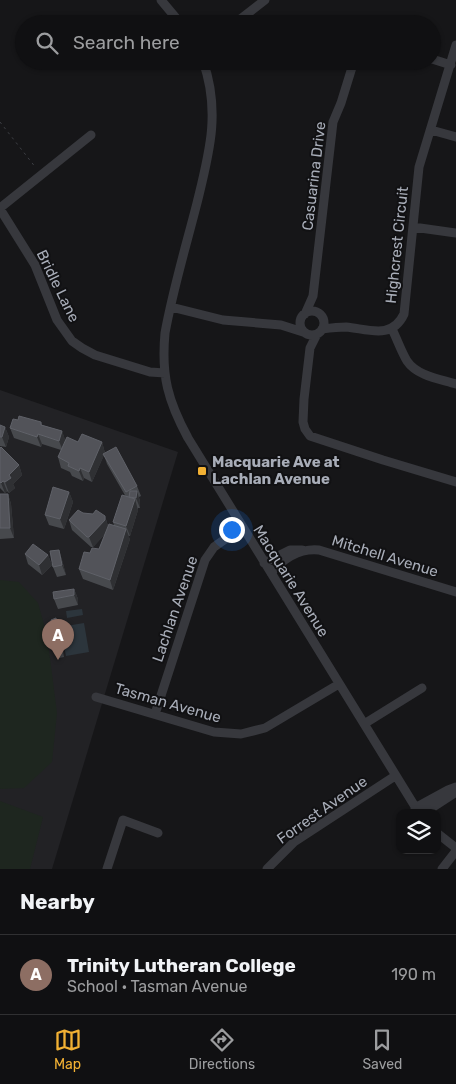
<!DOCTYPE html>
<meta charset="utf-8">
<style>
body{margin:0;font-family:Rubik,sans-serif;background:#19191b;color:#f1f3f6}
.controls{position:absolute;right:15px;bottom:15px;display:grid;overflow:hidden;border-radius:10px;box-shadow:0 1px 4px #0004}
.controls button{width:45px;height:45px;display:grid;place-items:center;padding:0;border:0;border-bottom:1px solid #303032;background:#101012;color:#f1f3f6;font:25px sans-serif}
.you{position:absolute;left:231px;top:529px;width:18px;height:18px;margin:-12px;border:4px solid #fff;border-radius:50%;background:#1a73e8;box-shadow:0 0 0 8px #1a73e833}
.badge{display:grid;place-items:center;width:32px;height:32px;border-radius:50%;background:#f2b134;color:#fff;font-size:16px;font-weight:700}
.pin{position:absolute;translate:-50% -41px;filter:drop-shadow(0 1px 2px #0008)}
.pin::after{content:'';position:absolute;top:26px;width:18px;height:15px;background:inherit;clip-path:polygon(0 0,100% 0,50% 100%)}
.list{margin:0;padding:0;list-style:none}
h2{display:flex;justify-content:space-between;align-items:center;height:65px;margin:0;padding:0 20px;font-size:21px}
h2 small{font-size:16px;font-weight:400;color:#9c9d9f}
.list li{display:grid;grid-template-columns:32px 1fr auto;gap:15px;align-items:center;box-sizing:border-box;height:80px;padding:0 20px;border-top:1px solid #303032}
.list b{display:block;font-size:19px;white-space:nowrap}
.list p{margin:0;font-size:16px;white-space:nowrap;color:#9c9d9f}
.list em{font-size:16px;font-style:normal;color:#9c9d9f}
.icon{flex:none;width:28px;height:28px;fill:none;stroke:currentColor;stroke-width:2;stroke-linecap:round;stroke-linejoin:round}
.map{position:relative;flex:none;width:456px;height:869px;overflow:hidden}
.search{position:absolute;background:#101012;box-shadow:0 1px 4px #0004;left:15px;right:15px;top:15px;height:55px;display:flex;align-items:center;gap:12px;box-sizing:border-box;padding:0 18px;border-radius:28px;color:#9c9d9f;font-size:19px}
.sheet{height:145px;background:#101012}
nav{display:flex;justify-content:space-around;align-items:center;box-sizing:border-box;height:70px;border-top:1px solid #303032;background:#101012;font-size:14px;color:#9c9d9f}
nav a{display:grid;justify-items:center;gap:2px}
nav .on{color:#f2b134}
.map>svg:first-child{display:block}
</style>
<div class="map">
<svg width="456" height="869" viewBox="0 0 456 869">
<rect width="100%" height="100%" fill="#161618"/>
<path fill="#222225" d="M0,390L178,452L52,869H0Z"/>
<path fill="#1e261f" d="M0,580L19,582L38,603L47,635L57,713L52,762L24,788L0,789Z
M0,801L43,817L30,869H0Z"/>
<path fill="#2c353c" d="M82,609L83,615L67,618L66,611Z
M84,623L89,652L66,656L60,627Z"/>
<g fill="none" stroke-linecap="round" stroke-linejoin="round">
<path stroke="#3d3f44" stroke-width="1" stroke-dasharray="2.5 4" stroke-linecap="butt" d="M0,122L36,168"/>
<path stroke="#37383d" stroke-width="9" d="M161,0L181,24
M234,24L265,0
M432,59L451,65
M203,61C221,112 209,154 197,203C186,246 173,289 165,333C161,376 168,401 188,438L419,813
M431,130L456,137
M0,208L91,135
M0,209L35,265L57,320L72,341L82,348L95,355L150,372L165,373
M413,227L456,233
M171,307L223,320L281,325L303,332
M300 323a12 12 0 1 1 24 0a12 12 0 1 1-24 0Z
M305,314L313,296L333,122L341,103L354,61
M322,329C330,328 338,327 346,327C368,329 392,340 404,314L419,167L456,45
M392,329C397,339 401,351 407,361C417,376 440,379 456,384
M317,334L310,348L304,399L303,422L305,429L310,436L383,460L456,482
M264,563L290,550H302
M271,573C283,559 300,548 319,550L456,592
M96,697L214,732L241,734L265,728L339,684
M155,714L205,560L214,547L242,527
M364,724L422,688
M415,808L448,790L456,787
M424,813L456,792
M437,833L456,848
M107,869L123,820L158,833
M267,869L294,842L395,776
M442,869L456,851"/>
</g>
<path fill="#47494d" d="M18,420L41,422L42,425L62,431L65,440L78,442H102L105,453L137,486L141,496L139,497L140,502V508H138V510L130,536H128L130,539L113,590L83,579L79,569L90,553L99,549L105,534L93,547H91L72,530L69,520L83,513L105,516L108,526L114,525L113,522L126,497L107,464L104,455L92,482L84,478L83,481L72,476L70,472L61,468L58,457L61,450L42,444L41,447L14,438L10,428Z
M0,425L5,427L9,437L6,447L0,446Z
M0,448L19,465L22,475L13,484L15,488L9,493L7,491L5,493L0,488Z
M69,492L73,502L64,529L49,525L45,515Z
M0,494H8L11,504L14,538L0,539Z
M59,550L62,560L66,575L57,577L53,567Z
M25,554L48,555L52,565L42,575L28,564Z
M74,589L78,599V605L58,609L54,599Z
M59,625L64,657L59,658L56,651Z"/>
<path fill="#2f3033" d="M5,427L9,437L6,447L2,437Z
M62,431L66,442L63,451L59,441Z
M38,434L42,444L41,447L37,437Z
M102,442L105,453L92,482L89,472Z
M19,465L22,475L13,484L15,488L9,493L5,482L9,475Z
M80,468L84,478L83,481L79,471Z
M3,481L7,491L5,493L1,483Z
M137,491L140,502V508L136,498Z
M69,492L73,502L64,529L60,519Z
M8,494L11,504L14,538L10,528Z
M135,499L138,510L130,536L126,526Z
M105,516L109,530L93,547L89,537Z
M126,529L130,539L113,590L110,580Z
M59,550L62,560L66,575L62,565Z
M48,555L52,565L42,575L39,565Z
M74,589L78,599V605L74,595Z
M56,618L59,625L64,657L62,650Z"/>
<path fill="#525359" stroke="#5f6168" d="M19,416L41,422V425L62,431L59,441L38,434L37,437L10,428L13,419L18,420Z
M0,425L5,427L2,437H0Z
M82,434L102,442L89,472L80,468L79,471L68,466L69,463L58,457L67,437L78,442Z
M1,447L19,465L9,475L11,478L5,482L3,481L1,483L0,482V448Z
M116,447L137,486L126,492L103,454Z
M53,487L69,492L60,519L45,515Z
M130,491H137L136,498L129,497Z
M0,494H8L10,528H0Z
M122,495L135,499L126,526L113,522Z
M78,510L83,513L93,514L96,510L105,516V520L89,537H87L69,520Z
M109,524L126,529L110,580L79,569L84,552L90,553L92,548L99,549Z
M33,544L48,555L39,565L25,554Z
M59,550L62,565L53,567L50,551Z
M74,589V595L54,599L53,592Z
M56,618L62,650L56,651L51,620Z"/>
<rect fill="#f2b134" stroke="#111113" stroke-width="2" x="197" y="466" width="10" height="10" rx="2.5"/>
<g text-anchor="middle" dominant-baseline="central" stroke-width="4" stroke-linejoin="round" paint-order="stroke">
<g font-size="15" fill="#a8adb8" stroke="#111113">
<text transform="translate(314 176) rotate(-83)">Casuarina Drive</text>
<text transform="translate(397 245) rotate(-84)">Highcrest Circuit</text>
<text transform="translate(58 286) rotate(64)">Bridle Lane</text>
<text transform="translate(385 556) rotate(17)">Mitchell Avenue</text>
<text transform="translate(291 581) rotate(58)">Macquarie Avenue</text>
<text transform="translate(175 609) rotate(-71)">Lachlan Avenue</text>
<text transform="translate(168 703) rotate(16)">Tasman Avenue</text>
<text transform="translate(322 810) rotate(-35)">Forrest Avenue</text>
</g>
<g font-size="15" font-weight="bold" fill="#a8adb8" stroke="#111113" text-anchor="start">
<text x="212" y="462">Macquarie Ave at<tspan x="212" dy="17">Lachlan Avenue</tspan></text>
</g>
</g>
</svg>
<div class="controls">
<button><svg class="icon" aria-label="layers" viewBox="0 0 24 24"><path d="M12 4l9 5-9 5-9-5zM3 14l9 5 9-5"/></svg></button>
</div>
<div class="you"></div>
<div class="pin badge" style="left:58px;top:660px;background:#8d6e63">A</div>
<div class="search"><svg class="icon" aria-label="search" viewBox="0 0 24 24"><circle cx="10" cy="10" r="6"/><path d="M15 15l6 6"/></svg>Search here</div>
</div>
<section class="sheet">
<h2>Nearby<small></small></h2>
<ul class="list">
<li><span class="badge" style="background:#8d6e63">A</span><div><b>Trinity Lutheran College</b><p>School · Tasman Avenue</p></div><em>190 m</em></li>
</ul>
</section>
<nav>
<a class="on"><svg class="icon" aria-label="map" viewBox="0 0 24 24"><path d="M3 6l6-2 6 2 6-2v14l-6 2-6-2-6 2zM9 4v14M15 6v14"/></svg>Map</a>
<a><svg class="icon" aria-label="directions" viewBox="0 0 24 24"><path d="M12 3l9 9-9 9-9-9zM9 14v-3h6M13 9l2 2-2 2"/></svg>Directions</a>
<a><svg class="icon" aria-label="saved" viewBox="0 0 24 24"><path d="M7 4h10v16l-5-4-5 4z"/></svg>Saved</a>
</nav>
